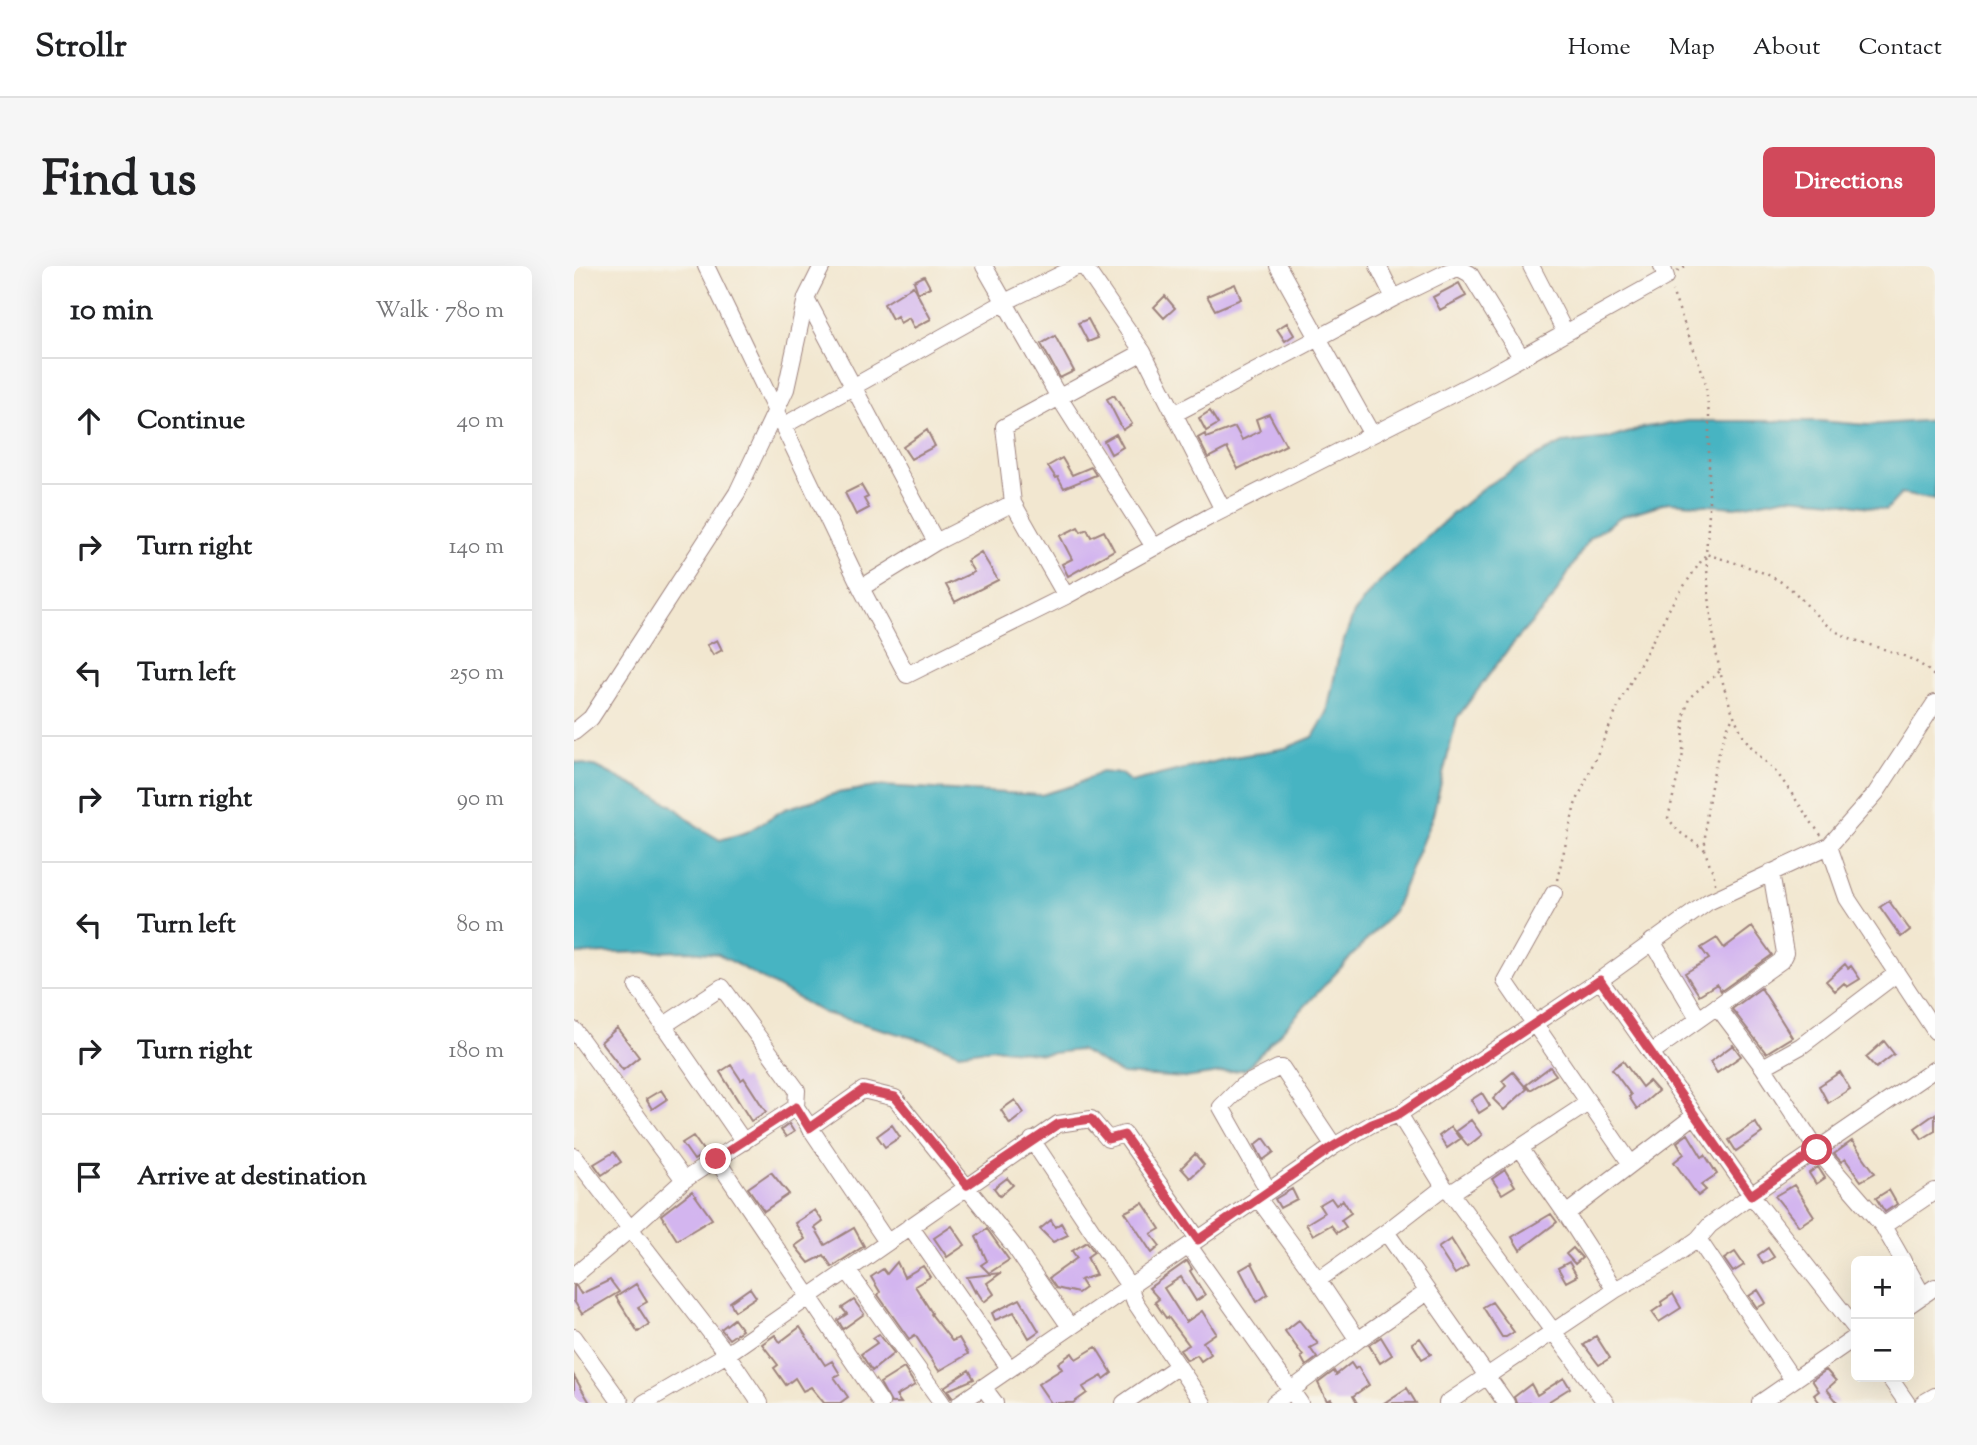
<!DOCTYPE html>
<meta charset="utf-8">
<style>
body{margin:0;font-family:"Sorts Mill Goudy",serif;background:#f6f6f6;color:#202124}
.controls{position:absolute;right:21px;bottom:21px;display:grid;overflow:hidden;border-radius:10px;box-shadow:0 7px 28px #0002}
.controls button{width:63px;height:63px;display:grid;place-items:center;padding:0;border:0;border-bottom:2px solid #e0e0e0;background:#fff;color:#202124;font:35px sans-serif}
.stop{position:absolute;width:21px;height:21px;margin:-16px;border:5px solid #d1495b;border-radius:50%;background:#fff}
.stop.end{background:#d1495b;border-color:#fff;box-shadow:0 2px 7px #0008}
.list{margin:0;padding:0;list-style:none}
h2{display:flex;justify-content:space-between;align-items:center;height:91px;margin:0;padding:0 28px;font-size:30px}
h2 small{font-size:23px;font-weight:400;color:#757577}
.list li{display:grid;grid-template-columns:46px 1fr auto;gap:21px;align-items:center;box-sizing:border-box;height:126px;padding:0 28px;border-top:2px solid #e0e0e0}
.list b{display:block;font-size:26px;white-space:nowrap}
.list em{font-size:23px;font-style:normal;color:#757577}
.icon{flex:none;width:38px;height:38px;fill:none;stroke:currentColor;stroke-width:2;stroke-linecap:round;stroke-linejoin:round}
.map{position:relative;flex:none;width:1361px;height:1137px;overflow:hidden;border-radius:10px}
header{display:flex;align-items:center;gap:42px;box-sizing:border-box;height:98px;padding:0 35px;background:#fff;border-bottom:2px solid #e0e0e0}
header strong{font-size:33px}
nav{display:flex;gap:38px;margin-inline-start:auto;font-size:24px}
.intro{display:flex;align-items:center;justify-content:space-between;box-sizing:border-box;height:168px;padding:0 42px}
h1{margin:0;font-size:49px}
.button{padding:18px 32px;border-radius:10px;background:#d1495b;color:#fff;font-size:24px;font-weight:700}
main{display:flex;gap:42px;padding:0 42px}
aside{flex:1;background:#fff;border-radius:10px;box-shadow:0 7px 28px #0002}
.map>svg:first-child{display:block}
</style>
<header>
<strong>Strollr</strong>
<nav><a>Home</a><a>Map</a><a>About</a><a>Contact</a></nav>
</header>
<div class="intro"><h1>Find us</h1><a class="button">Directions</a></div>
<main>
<aside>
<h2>10 min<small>Walk · 780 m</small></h2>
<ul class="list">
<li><svg class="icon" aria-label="ahead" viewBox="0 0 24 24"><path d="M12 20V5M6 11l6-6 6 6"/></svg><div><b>Continue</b></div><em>40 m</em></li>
<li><svg class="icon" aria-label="right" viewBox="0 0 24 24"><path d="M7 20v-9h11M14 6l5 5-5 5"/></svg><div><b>Turn right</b></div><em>140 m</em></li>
<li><svg class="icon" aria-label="left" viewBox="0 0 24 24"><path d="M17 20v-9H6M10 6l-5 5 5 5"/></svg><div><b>Turn left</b></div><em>250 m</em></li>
<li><svg class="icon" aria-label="right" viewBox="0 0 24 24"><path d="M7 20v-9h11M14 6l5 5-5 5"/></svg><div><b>Turn right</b></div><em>90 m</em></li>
<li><svg class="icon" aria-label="left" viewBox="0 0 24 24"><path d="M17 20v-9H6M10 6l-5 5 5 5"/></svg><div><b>Turn left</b></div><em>80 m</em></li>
<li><svg class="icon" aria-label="right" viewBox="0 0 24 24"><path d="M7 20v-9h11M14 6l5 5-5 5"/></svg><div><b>Turn right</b></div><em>180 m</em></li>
<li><svg class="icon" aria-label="arrive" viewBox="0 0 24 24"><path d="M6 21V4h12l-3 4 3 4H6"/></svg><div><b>Arrive at destination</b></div></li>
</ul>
</aside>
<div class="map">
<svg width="1361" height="1137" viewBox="0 0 1361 1137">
<rect width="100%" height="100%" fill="#f7f3e8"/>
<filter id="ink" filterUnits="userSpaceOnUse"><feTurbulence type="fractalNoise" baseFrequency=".0143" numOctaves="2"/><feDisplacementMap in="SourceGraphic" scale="14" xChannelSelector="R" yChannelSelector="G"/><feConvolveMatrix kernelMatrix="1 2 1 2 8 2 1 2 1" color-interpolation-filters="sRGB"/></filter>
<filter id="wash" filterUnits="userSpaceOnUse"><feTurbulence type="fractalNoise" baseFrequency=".00686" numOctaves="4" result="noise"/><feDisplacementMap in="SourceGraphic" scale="28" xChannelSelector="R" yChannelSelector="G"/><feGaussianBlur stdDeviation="1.57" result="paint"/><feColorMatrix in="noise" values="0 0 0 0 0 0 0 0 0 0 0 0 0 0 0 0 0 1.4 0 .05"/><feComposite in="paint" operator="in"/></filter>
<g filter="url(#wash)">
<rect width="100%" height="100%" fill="#f2e7d0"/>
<path fill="#46b4c2" stroke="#486a76" stroke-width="2" d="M1361,154V234L1327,228L1312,244L1260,235L1214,231L1161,241L1094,236L1046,251L1015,273L978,334L935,382L883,452L859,549L820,645L672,803L611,812L548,808L506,784L469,788L420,782L385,787L365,779L250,747L144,688L115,685L0,688V496L23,501L98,539L124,561L146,574L173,566L211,543L263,527L307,520L467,529L501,519L527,506L547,508L557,516L655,492L712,482L739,471L753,447L765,388L780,347L799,322L877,249L912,220L959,192L989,177L1037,172L1072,161L1114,155H1244L1294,159Z"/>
<g id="blocks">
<path fill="#d3b5ef" d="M350,10L356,21L344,27L340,15Z
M885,17L892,30L866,44L859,31Z
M661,18L667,33L641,44L633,30Z
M339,20L357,53L340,62L335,52L326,57L323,50L318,53L310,38Z
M591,30L601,42L590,52L580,41Z
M514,53L524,72L514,76L504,57Z
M713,57L720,69L711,75L703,63Z
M481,70L500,105L486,112L467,78Z
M540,129L558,158L549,164L533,133Z
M636,145L644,158L632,165L625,152Z
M695,148L712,179L664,203L653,182L634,192L624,172L631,168L632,172L661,161L668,174L686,165L682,153Z
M353,164L361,180L337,193L329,181Z
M542,168L549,181L537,188L530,175Z
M488,192L498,209L517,201L522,209L490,222L484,211L482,212L474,200Z
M287,219L294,231L290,233L295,242L282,249L271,227Z
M504,261L507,266L513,263L517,271L530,265L540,284L494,310L488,298L498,293L486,270Z
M407,286L424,314L381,336L372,319L400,306L393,295Z
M143,374L148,384L139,389L133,379Z
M1315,635L1336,664L1327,671L1306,641Z
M1178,661L1198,689L1147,725L1143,718L1125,729L1111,707L1135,693L1127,682L1143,672L1150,682Z
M1271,698L1274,702L1277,700L1286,713L1273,721L1270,717L1261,725L1252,715Z
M1187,722L1218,771L1192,787L1158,743Z
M43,762L65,791L49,804L27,776Z
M1310,775L1320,788L1302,802L1292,791Z
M1159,779L1167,790L1143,807L1136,796Z
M1049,795L1068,821L1075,815L1084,825L1063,843L1055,831L1057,829L1038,803Z
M157,799L167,814L170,812L192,846L177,855L146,806Z
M976,801L982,809L956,824L952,819Z
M939,806L953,823L930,844L919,833L932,820L928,815Z
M1266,806L1276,823L1254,837L1245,820Z
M87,824L93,833L78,843L72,833Z
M908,827L916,840L905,847L897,834Z
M441,834L450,847L436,858L427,844Z
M1361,848V865L1348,873L1341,862Z
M897,854L908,869L894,880L882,865Z
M1181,856L1188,867L1162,885L1155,874Z
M215,858L220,866L212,871L207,864Z
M318,859L326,871L311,881L303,870Z
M877,861L886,873L873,882L865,870Z
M1114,868L1128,891L1131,889L1143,908L1127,919L1132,924L1124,930L1100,896L1110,888L1103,876Z
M119,870L131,887L120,894L108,877Z
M690,872L700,886L689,894L681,879Z
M1278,875L1301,907L1287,915L1271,893L1267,896L1260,888Z
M40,886L47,896L28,909L20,898Z
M621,888L630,899L616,912L607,902Z
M1244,901L1251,912L1242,918L1235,907Z
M931,904L941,920L928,928L918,913Z
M197,906L215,928L190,945L174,922Z
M433,912L439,919L426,930L420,922Z
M1220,919L1240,950L1225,960L1201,930Z
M718,923L723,933L706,942L701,933Z
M1315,924L1323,938L1311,946L1302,932Z
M118,925L138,953L103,974L87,949Z
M757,932L762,939L769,934L777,947L767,954L772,961L763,967L757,959L739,969L732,958L750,947L745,939Z
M569,937L586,963L577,968L586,980L578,987L551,946Z
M241,944L249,956L241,962L251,979L280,962L290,980L258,1001L250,989L235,997L221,980L231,973L221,957Z
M977,948L983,956L946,984L938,971Z
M477,954L481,961L487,957L494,969L479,976L466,963Z
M378,960L391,979L373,991L360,972Z
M413,963L435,994L415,1007L407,999L413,995L402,971Z
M877,973L894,1000L881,1008L864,982Z
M513,976L520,986L513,991L522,1009L506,1014L511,1022L504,1027L482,1022L475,1012L503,992L498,985Z
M999,982L1008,992L1001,998L992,988Z
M1194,982L1200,991L1189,998L1184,989Z
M1161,986L1170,999L1159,1006L1150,993Z
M613,995L618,1003L616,1005L631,1029L622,1035L607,1011L590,1022L612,1056L628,1045L642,1067L629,1076L637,1088L627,1095L623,1089L613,1094L606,1084L615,1079L594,1051L592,1052L581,1036L585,1033L575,1022Z
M323,996L330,1011L349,1000L356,1011L341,1020L358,1047L357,1048L378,1075L385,1072L394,1088L365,1105L341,1069L335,1073L304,1029L306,1026L297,1011L309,1003L313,1008Z
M995,996L1003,1010L992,1016L984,1002Z
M678,997L694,1028L683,1036L666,1004Z
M427,1007L413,1017L420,1028L410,1036L402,1024L401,1026L393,1011Z
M36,1014L45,1026L8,1048L0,1035V1020H2L7,1028Z
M62,1018L73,1036L64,1041L75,1058L64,1066L42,1031Z
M176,1022L182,1031L161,1045L156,1036Z
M1184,1024L1192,1037L1183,1042L1175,1030Z
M1099,1028L1107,1042L1085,1056L1078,1046L1088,1039L1087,1036Z
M446,1033L465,1065L455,1072L440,1046L421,1054L418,1047Z
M280,1034L290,1048L269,1063L264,1054L273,1048L268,1042Z
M918,1036L940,1066L932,1071H928L909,1041Z
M160,1053L168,1064L155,1073L147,1063Z
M725,1054L744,1078L736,1082L743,1092L732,1100L727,1091L729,1090L711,1065Z
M226,1061L251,1099L258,1095L266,1108L260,1111L274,1131L266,1137H250L237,1121L229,1125L221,1112L212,1119L200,1102L204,1099L188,1078L201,1069L206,1076Z
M305,1068L320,1087L298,1105L287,1088L303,1077L299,1072Z
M1022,1070L1036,1092L1025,1099L1010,1079Z
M807,1071L818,1089L806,1097L795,1079Z
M846,1072L857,1088L848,1093L838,1077Z
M522,1081L538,1107L530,1113L528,1110L509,1121L513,1127L499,1137H477L464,1118L488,1103L484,1097L498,1087L502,1093Z
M777,1097L781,1103L784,1101L795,1119L779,1130L783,1137H760L757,1133L753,1135L744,1117L760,1105L762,1109Z
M330,1102L341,1119L322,1130L327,1137H317L306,1117Z
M395,1104L400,1113L374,1124L378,1131L377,1132L370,1121Z
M1252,1104L1262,1115L1253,1123L1264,1137H1246L1240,1129L1245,1125L1238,1114Z
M0,1110L16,1137H5L0,1129Z
M990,1112L996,1122L972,1137H942L940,1131L957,1118L963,1129Z
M833,1122L842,1137H810Z"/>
</g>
</g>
<g filter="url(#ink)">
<use href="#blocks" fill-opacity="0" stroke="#9e837e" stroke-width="2"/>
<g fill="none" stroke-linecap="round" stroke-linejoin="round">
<defs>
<path id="minor" d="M132,0L287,322L333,409L492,330L635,251L918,108L1092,11L1088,0
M410,0L486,133L580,281
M510,0L569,86L649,244
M704,0L797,167
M804,0L820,32
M957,0L991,66
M232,32L362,276
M602,147L820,32L873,6L885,2L896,8L947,91
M209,160L431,36L504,0
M439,237L492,330
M287,322L362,276L439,237L430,161L569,86
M0,466L17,452L163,227L212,123L232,32L248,0
M1255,580L1273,632L1361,765
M980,627L931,715L1057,898
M1078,675L1124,752
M1026,714L1177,929L1282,1063
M63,721L170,876
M1143,740L1189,801L1243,884L1309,960L1329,995
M89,760L148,721L223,824L222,841L313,976
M0,764L110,914
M1077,787L1207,695L1211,687L1197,606
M1189,801L1227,780L1322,708
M825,848L870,921L877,927L1032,1137
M235,862L289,824L321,832L440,980L496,1061
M458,874L555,1020L561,1036L629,1137
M946,882L992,948
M0,890L153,1088L186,1137
M142,893L307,1137
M694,924L647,841L668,820L704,802H708L760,880
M877,927L1014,837
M683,931L744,1014L784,1074
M336,960L435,1102
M1309,960L1361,925
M812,966L932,1137
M1124,973L1219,1114
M615,980L726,1137
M273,1004L368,1137
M1335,1005L1349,1030
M0,1010L55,964L110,914L222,841
M744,1014L812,966L870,921
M1041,1024L992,948L1120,850
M1335,1039L1361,1021
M0,1071L47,1137
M1315,1111L1333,1137
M409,1121L421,1137
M70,1137L153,1088L484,858L517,853L534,873L550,868L624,973
M386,1137L760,880L798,858L825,848L1026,714L1134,636L1255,580L1302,527L1361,437
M550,1137L604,1100
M700,1137L784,1074L853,1026
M873,1137L1041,1024L1094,994L1124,973L1136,959L1177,929L1361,803
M1186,1137L1282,1071
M1349,1137L1361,1130"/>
</defs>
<use href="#minor" stroke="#9e837e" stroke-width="18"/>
<path stroke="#9e837e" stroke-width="2.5" stroke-dasharray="2 5" stroke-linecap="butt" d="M1103,5L1112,0
M1247,569C1232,550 1220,530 1206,511C1194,496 1177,485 1168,467C1140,412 1136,348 1132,288C1160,297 1194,304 1217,323C1234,338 1248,360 1269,369C1300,384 1337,384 1361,411
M1131,584L1104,565L1094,552L1109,488L1110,451L1115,432L1146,405
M983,614L1001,539L1048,432L1099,336L1132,288L1135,247V149L1131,113L1098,25
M1141,618C1141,605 1132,594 1131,582C1130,546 1142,479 1160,449"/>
<use href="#minor" stroke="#fff" stroke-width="16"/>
</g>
</g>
<g fill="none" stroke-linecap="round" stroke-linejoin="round" filter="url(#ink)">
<path stroke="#d1495b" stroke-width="9" d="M142,893L222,841L235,862L289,824L321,831L393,919L484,858L517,853L534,873L550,869L624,974L760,880L798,858L825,848L1026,714L1177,929L1243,884"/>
</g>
</svg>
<div class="controls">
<button>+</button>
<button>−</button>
</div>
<div class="stop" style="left:1243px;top:884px"></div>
<div class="stop end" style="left:142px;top:893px"></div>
</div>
</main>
